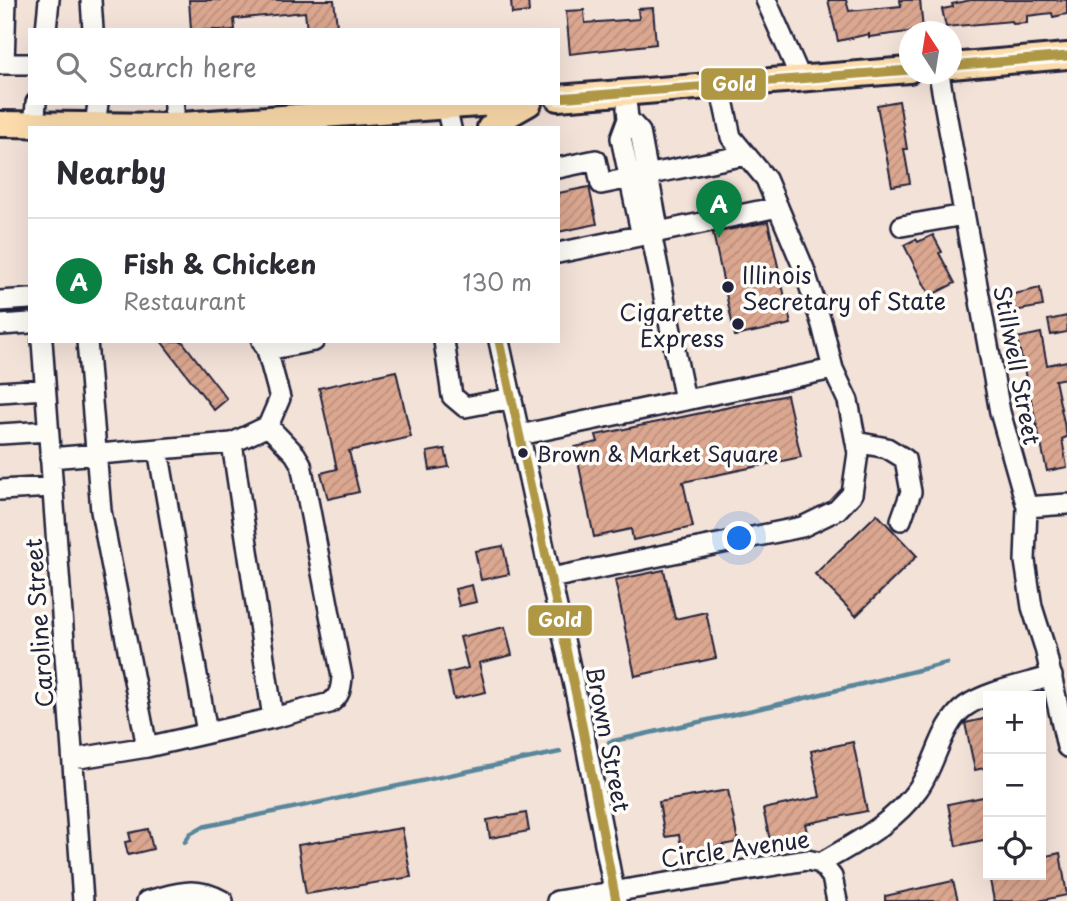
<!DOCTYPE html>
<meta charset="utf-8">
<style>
body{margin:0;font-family:"Playpen Sans",sans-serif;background:#f7f7f7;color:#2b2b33}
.controls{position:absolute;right:21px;bottom:21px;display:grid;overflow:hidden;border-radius:0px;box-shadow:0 7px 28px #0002}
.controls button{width:63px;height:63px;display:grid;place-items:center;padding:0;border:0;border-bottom:2px solid #e1e1e2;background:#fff;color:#2b2b33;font:35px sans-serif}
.compass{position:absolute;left:899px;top:21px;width:63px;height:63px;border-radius:50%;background:#fff;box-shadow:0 7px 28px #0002;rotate:348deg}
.you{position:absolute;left:740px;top:539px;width:24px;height:24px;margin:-18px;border:5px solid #fff;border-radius:50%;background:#1a73e8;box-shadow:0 0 0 10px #1a73e833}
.badge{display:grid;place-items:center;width:46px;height:46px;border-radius:50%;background:#0b8043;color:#fff;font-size:23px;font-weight:700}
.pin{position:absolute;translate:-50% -58px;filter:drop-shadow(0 2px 4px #0008)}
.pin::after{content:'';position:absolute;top:37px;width:24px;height:21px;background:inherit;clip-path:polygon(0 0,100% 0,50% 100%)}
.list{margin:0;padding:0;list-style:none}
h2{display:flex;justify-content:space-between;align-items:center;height:91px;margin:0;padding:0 28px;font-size:30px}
h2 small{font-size:23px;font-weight:400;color:#7c7c81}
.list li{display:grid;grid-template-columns:46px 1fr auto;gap:21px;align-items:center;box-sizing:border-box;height:126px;padding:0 28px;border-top:2px solid #e1e1e2}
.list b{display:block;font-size:26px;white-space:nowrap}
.list p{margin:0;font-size:23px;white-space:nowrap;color:#7c7c81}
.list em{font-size:23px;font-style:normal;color:#7c7c81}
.icon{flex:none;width:38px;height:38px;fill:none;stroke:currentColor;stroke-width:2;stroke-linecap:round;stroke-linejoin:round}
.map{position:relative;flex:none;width:1067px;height:901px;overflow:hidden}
.search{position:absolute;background:#fff;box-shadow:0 7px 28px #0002;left:28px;top:28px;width:532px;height:77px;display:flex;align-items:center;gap:18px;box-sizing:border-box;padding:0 24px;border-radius:0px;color:#7c7c81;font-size:26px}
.panel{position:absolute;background:#fff;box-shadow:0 7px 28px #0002;left:28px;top:126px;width:532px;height:217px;border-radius:0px}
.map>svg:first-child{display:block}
</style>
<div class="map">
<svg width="1067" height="901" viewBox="0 0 1067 901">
<defs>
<pattern id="building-hatch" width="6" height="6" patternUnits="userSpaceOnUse" patternTransform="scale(1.75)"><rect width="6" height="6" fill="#dba790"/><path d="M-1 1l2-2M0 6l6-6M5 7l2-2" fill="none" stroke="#bc8f7d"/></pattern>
</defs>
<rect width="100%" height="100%" fill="#f3e2d8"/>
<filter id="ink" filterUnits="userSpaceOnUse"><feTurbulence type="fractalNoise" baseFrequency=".0143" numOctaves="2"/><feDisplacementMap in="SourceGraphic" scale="14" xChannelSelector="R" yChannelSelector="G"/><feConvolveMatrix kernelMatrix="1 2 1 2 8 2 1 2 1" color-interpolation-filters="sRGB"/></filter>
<g filter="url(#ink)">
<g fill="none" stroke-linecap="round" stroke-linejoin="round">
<path stroke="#58869b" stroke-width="4.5" d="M609,742L789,702L947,663
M185,842L190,834L202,827L560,752"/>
</g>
<path fill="url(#building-hatch)" stroke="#22223b" stroke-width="2" d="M189,0H334L337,26L307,30L305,12L234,19L235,30H191Z
M511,0H528L529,12L512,14Z
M828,0H846L849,11L901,6L900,0H920L923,30L869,37V34L838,41Z
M971,0H1067V14L1053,17L1052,13L1027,16V23L1013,24L1012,21L946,27L942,9L953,7L952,4Z
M653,8L656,44L570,54L566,11L584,10L585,23L639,19L638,9Z
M899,101L907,149H904L910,183L892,186L877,105Z
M589,187L597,224L558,232V193Z
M768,222L791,324L735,336L713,233Z
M933,235L942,252L939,253L955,283L930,296L904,245L916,239L918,242Z
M1040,288L1043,306L1014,311L1009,310L1006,296Z
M1067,316V332L1051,335L1048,320Z
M1041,333L1047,365L1067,361V378L1055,380L1067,437L1062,439L1067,467L1047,471L1017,338Z
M161,341H182L227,399L214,410Z
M396,371L411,437L349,451L359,492L328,499L321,473L337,469L319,388Z
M787,395L801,457L683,482L693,527L633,540L631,529L594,537L575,447L598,442L596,435Z
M445,449L449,467L430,470L427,452Z
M877,514L917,556L856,616L815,574Z
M503,546L509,574L481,580L475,551Z
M664,570L675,619L706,612L716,658L635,676L615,580Z
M472,585L476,602L459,606L455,589Z
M505,627L512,655L479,663L486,692L454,699L448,673L468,668L460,637Z
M988,718V767L975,770L965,723Z
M853,742L867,811L805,824L807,832L770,840L763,809L820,797L811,751Z
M728,790L738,842L682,853L679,835L665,837L659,802Z
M988,796V839L956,846L948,804Z
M526,813L529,831L490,838L487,820Z
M402,828L411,877L306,894L298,845Z
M148,829L153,849L128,855L125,842L131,841L129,833Z
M1060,853L1067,895L1038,901H994L989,875H1041V857Z
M953,881L958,901H885V896Z"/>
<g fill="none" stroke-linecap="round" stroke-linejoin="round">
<defs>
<path id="minor" d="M91,0L93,30
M766,0L801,79
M46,30L49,0
M0,64H30
M4,64L6,0
M939,74L1000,412L1027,507L1025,561L1032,607L1045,648L1067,747
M446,107L451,128
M627,108L628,119L621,138L640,227L651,233
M628,119L640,132L657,223L651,233L685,400
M174,125V103
M95,126L98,103
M34,128L36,103
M558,168L596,160L601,184L746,155
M902,226L964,215
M558,253L778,207
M0,301L30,299
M0,325L30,323
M42,341L83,901
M87,341L101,511L147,747
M444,341L452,396L465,407L512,398
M499,341L578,704L616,901
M267,350L314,341
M0,392L45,389
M268,426L295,454L301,464L342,677C341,689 340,696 330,703L273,718
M0,434L48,431
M520,435L833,369L822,325L804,269L766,179L731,137L720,86
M856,442L887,448L905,459L911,492L901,520
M232,443L268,426L280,398L267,350L262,341
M158,449L207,733
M50,458L232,443L273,718L147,747L73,759
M0,490L52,487
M1027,507L1067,504
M551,578L802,527L837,510L852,494L858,453L848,401L833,369
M821,863L832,877L837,901
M147,901C177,894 194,885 223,901
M557,901L807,860L821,863C857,842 894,823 918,789C936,765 941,723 966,706C990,690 1025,685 1052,676"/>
<path id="major" d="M951,66L1067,56
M558,98L909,70
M0,124L167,126L493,103
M490,128L499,120L529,103"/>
</defs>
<use href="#minor" stroke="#22223b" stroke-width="24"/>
<use href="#major" stroke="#22223b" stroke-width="30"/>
<use href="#minor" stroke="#fdfcf7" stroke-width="19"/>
<use href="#major" stroke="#fcdcac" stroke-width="24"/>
<defs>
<path id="bus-1" d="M951,66L1067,56
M558,98L909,70
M499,341L578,704L616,901"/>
</defs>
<use href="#bus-1" stroke="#fdfcf7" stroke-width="14"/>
<use href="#bus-1" stroke="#b09744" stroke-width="9"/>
</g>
</g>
<g fill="#22223b" stroke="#fdfcf7" stroke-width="2.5">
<circle cx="728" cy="287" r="7"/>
<circle cx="738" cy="324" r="7"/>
<circle cx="523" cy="453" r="6"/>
</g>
<g text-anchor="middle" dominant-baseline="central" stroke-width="7" stroke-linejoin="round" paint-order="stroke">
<g font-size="21" fill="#22223b" stroke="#fdfcf7" text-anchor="start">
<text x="536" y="453">Brown &amp; Market Square</text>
</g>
<g font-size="23" fill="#22223b" stroke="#fdfcf7" text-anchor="start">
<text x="742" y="274">Illinois<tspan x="742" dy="26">Secretary of State</tspan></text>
<text x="724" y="311" text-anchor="end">Cigarette<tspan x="724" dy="26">Express</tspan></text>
</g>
<g font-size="23" fill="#22223b" stroke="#fdfcf7">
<text transform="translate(1018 365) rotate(79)">Stillwell Street</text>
<text transform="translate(38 623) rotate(-94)">Caroline Street</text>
<text transform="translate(609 739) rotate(79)">Brown Street</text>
<text transform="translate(735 848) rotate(-8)">Circle Avenue</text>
</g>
</g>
<g stroke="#fdfcf7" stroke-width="2.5">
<rect x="700" y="67" width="67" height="34" rx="7" fill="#b09744"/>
<rect x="527" y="604" width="66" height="33" rx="7" fill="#b09744"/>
</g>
<g font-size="19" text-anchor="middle" font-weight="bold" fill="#fff">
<text x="734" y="91">Gold</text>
<text x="560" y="627">Gold</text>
</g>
</svg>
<div class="controls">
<button>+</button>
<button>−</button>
<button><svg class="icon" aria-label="locate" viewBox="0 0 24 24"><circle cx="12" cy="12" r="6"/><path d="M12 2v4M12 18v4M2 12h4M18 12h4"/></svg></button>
</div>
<svg class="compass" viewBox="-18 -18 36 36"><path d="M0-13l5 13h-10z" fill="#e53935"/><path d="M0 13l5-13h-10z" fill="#7c7c81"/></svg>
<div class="you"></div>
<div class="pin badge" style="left:719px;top:238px">A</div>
<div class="search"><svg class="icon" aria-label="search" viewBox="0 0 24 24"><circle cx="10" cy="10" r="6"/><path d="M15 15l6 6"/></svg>Search here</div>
<section class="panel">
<h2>Nearby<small></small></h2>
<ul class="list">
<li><span class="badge">A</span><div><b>Fish &amp; Chicken</b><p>Restaurant</p></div><em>130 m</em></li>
</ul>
</section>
</div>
